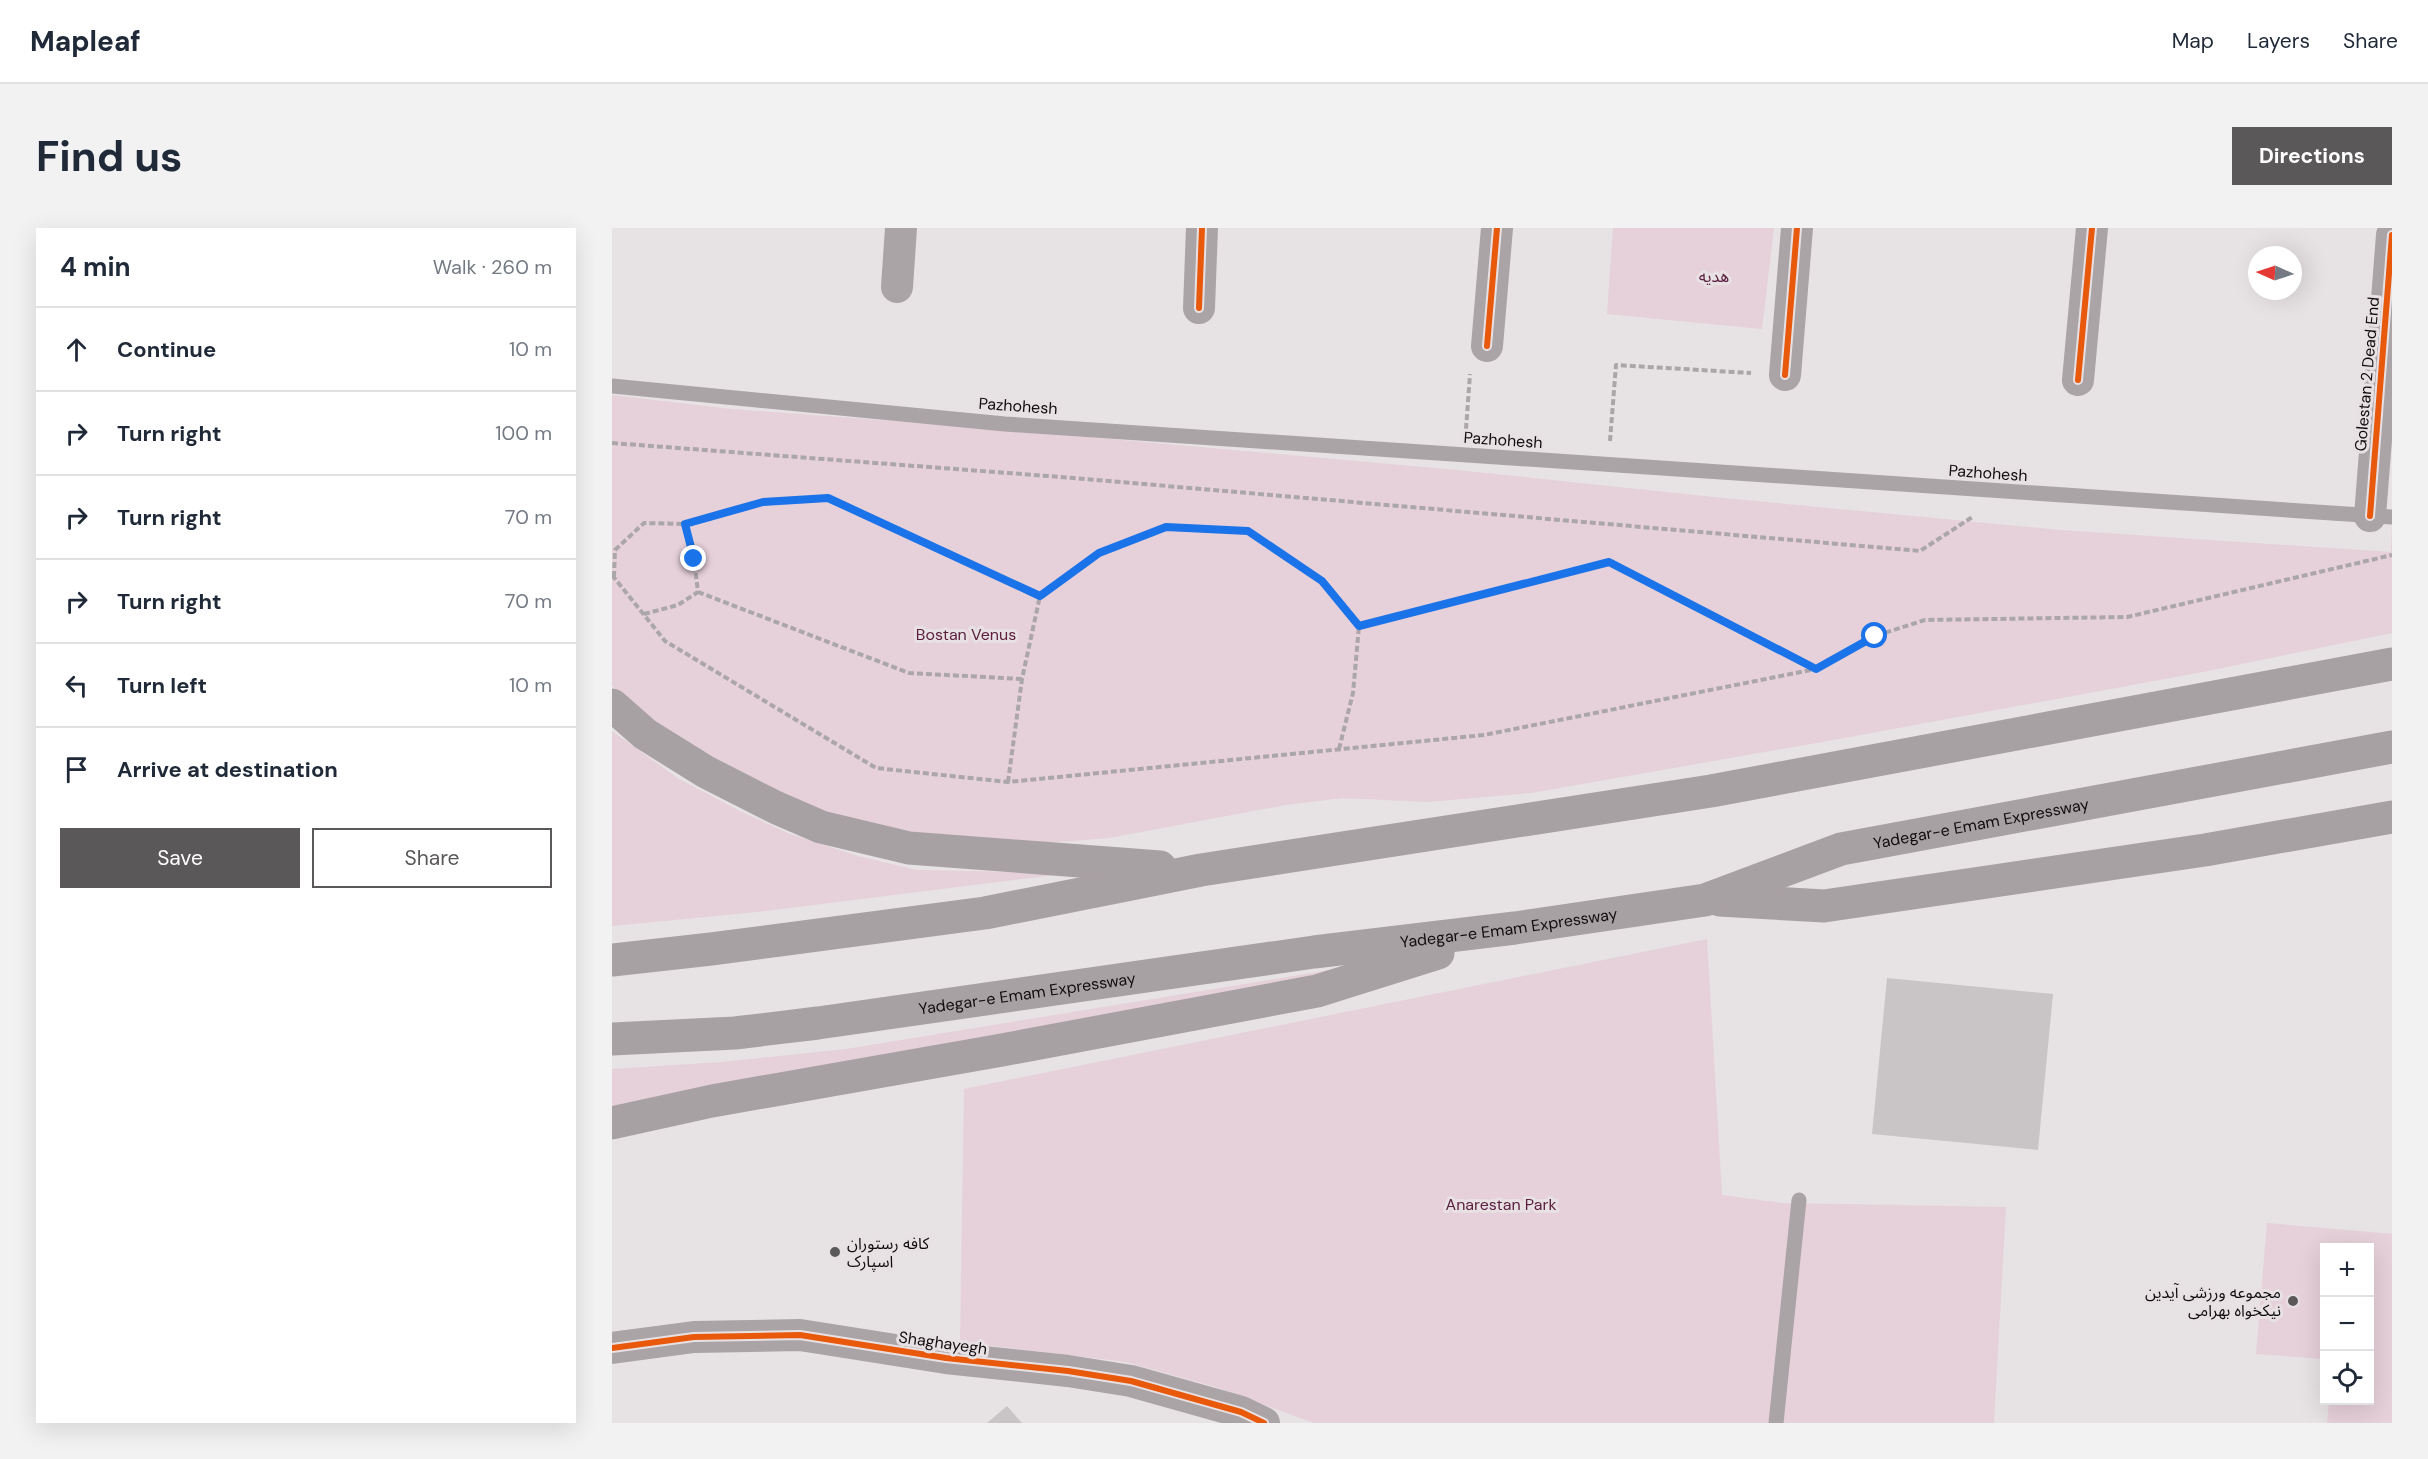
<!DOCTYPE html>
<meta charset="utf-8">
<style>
body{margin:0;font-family:"DM Sans","Noto Sans Arabic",sans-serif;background:#f2f2f3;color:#1f2937}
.controls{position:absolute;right:18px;bottom:18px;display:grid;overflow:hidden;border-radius:0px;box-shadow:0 6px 24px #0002}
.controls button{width:54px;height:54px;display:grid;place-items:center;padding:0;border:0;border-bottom:2px solid #e0e1e3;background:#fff;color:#1f2937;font:30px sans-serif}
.compass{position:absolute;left:1636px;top:18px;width:54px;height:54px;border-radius:50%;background:#fff;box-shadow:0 6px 24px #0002;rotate:273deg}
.stop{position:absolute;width:18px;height:18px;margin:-14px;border:4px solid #1a73e8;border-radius:50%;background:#fff}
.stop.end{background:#1a73e8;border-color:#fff;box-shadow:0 2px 6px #0008}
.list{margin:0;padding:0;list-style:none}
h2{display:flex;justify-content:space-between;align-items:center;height:78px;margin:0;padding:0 24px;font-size:26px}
h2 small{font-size:20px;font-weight:400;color:#747a83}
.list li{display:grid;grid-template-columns:39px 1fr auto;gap:18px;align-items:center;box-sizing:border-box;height:84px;padding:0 24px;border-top:2px solid #e0e1e3}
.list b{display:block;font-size:22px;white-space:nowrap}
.list em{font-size:20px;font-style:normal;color:#747a83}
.actions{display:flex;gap:12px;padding:18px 24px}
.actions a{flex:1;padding:14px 0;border:2px solid #5b5859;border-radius:0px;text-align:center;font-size:21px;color:#5b5859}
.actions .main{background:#5b5859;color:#fff}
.icon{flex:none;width:33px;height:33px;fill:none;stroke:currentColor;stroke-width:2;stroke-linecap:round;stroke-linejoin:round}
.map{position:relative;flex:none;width:1780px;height:1195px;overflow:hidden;border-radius:0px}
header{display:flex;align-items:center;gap:36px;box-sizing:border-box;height:84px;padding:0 30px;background:#fff;border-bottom:2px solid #e0e1e3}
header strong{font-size:28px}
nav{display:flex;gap:33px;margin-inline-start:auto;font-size:21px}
.intro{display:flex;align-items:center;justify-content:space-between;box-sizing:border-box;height:144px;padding:0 36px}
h1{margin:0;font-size:42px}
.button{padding:15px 27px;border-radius:0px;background:#5b5859;color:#fff;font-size:21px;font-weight:700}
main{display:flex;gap:36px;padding:0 36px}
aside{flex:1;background:#fff;border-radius:0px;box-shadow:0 6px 24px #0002}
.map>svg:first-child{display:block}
</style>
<header>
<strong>Mapleaf</strong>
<nav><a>Map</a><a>Layers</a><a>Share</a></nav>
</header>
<div class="intro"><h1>Find us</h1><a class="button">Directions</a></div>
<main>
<aside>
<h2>4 min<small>Walk · 260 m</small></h2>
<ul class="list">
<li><svg class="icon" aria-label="ahead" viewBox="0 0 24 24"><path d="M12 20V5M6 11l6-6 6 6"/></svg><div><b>Continue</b></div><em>10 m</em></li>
<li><svg class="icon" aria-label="right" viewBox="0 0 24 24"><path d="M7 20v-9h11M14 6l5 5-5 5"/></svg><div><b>Turn right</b></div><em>100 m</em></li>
<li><svg class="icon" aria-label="right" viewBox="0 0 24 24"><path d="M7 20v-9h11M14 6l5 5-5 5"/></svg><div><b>Turn right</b></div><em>70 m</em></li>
<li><svg class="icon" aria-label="right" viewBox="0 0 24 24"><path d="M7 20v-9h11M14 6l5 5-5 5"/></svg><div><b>Turn right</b></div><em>70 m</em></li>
<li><svg class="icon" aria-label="left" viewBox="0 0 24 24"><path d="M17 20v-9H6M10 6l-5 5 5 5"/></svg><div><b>Turn left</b></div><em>10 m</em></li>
<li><svg class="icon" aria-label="arrive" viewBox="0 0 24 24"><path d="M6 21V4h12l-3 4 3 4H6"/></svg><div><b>Arrive at destination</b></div></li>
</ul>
<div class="actions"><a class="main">Save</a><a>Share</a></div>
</aside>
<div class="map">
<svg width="1780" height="1195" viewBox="0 0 1780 1195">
<rect width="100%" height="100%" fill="#e7e2e4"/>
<path fill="#e6d0da" d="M1001,0H1162L1150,101L995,86Z
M0,167L119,181L377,200L845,242L1101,269L1449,302L1779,324L1780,293V405L1591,444L1227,511L919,565L815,574L730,570L674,577L497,610L436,615L342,613L235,592L169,566L75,516L37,490L0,458Z
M0,503L67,551L130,584L178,606L246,628L305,642L459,645L145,684L0,698Z
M1095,711L1110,967L1169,975L1394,979L1382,1195H702L603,1159L514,1134L348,1114L352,861Z
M767,734L366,815L0,881V841L110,834L234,821Z
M1655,995L1780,1006V1195H1715L1717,1173L1758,1172V1020H1712V1131L1644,1126Z"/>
<path fill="#c9c5c7" d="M1275,750L1441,766L1426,922L1260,906Z
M395,1178L410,1195H375Z"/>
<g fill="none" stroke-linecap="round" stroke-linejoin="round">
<path stroke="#aba6a8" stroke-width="4" stroke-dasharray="6 3" stroke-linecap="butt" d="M854,201L858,146
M998,213L1004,137L1139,145
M0,215L462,250L1308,323L1362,288
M0,347L53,413L264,540L396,554L872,507L1204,441L1263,408L1313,392L1515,389L1780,327
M2,349L3,322L32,295L73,296L151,274L216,270L428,368
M86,364L297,445L410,451
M32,386L66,377L86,364L82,331L73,296
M727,521L741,465L747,398
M396,554L410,451L428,368L487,325L554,299L636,303L710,353L747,398L997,334L1204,441"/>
<path stroke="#aba4a7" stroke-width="15" d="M0,158L393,196L1780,289
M1164,1195L1187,972"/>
<path stroke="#aba4a7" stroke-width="32" d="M285,59L289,0
M587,80L590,0
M875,118L885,0
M1173,147L1185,0
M1466,152L1480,0
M1758,288L1780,7
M0,1120L82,1109L188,1107L334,1130L456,1143L519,1153L629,1184L652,1195"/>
<g stroke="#a8a1a3" stroke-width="33">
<path d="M0,477L33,506L94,544L165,580L209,599L297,620L548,639"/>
<path d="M1107,672L1212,678L1593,622L1780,589"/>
<path d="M0,732L99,721L373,685L589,642L1099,563L1780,436"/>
<path id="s1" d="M0,811L123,805L206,795L702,724L903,700L1093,672L1229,621L1780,519"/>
<path d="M0,895L100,873L390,822L705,763L826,725"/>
</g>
<defs>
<path id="cycleway" d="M587,80L590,0
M875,118L885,0
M1173,147L1185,0
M1466,152L1480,0
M1758,288L1780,7
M0,1120L82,1109L188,1107L334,1130L456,1143L519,1153L629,1184L652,1195"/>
</defs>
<use href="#cycleway" stroke="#e8e1e4" stroke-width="10"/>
<use href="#cycleway" stroke="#e8590c" stroke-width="6"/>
</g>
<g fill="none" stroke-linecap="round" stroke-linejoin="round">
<path stroke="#1a73e8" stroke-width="8" d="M82,331L73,296L151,274L216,270L428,368L487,325L554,299L636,303L710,353L747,398L997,334L1204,441L1263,408"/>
</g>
<g fill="#5b5859" stroke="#e8e1e4" stroke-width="2">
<circle cx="223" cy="1024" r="6"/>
<circle cx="1681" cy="1073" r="6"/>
</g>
<g text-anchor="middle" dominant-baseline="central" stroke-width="6" stroke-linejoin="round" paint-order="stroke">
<g font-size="16" fill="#5c203e" stroke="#e8e1e4">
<text x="1102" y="48">هدیه</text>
<text x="354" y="406">Bostan Venus</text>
<text x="889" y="976">Anarestan Park</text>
</g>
<g font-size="16" fill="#0f0d0e" stroke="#e8e1e4">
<text transform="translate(1755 146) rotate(-85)">Golestan 2 Dead End</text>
<text transform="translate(406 178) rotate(4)">Pazhohesh</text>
<text transform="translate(891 212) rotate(4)">Pazhohesh</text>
<text transform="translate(1376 245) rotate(4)">Pazhohesh</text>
<text stroke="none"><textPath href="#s1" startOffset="1390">Yadegar-e Emam Expressway</textPath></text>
<text stroke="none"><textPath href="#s1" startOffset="904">Yadegar-e Emam Expressway</textPath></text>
<text stroke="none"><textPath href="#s1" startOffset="418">Yadegar-e Emam Expressway</textPath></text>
<text transform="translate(331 1115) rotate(8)">Shaghayegh</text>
</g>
<g font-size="16" fill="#0f0d0e" stroke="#e8e1e4" text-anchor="start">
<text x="235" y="1015">کافه رستوران<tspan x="235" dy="18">اسپارک</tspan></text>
<text x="1669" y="1064" text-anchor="end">مجموعه ورزشی آیدین<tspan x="1669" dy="18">نیکخواه بهرامی</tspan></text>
</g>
</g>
</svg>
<div class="controls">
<button>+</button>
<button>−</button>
<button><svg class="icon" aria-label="locate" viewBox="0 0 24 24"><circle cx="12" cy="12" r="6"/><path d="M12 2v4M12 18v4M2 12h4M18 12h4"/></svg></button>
</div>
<svg class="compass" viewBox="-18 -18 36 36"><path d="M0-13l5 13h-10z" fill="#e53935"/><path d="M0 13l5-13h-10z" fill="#747a83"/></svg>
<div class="stop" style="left:1263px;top:408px"></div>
<div class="stop end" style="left:82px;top:331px"></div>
</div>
</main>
